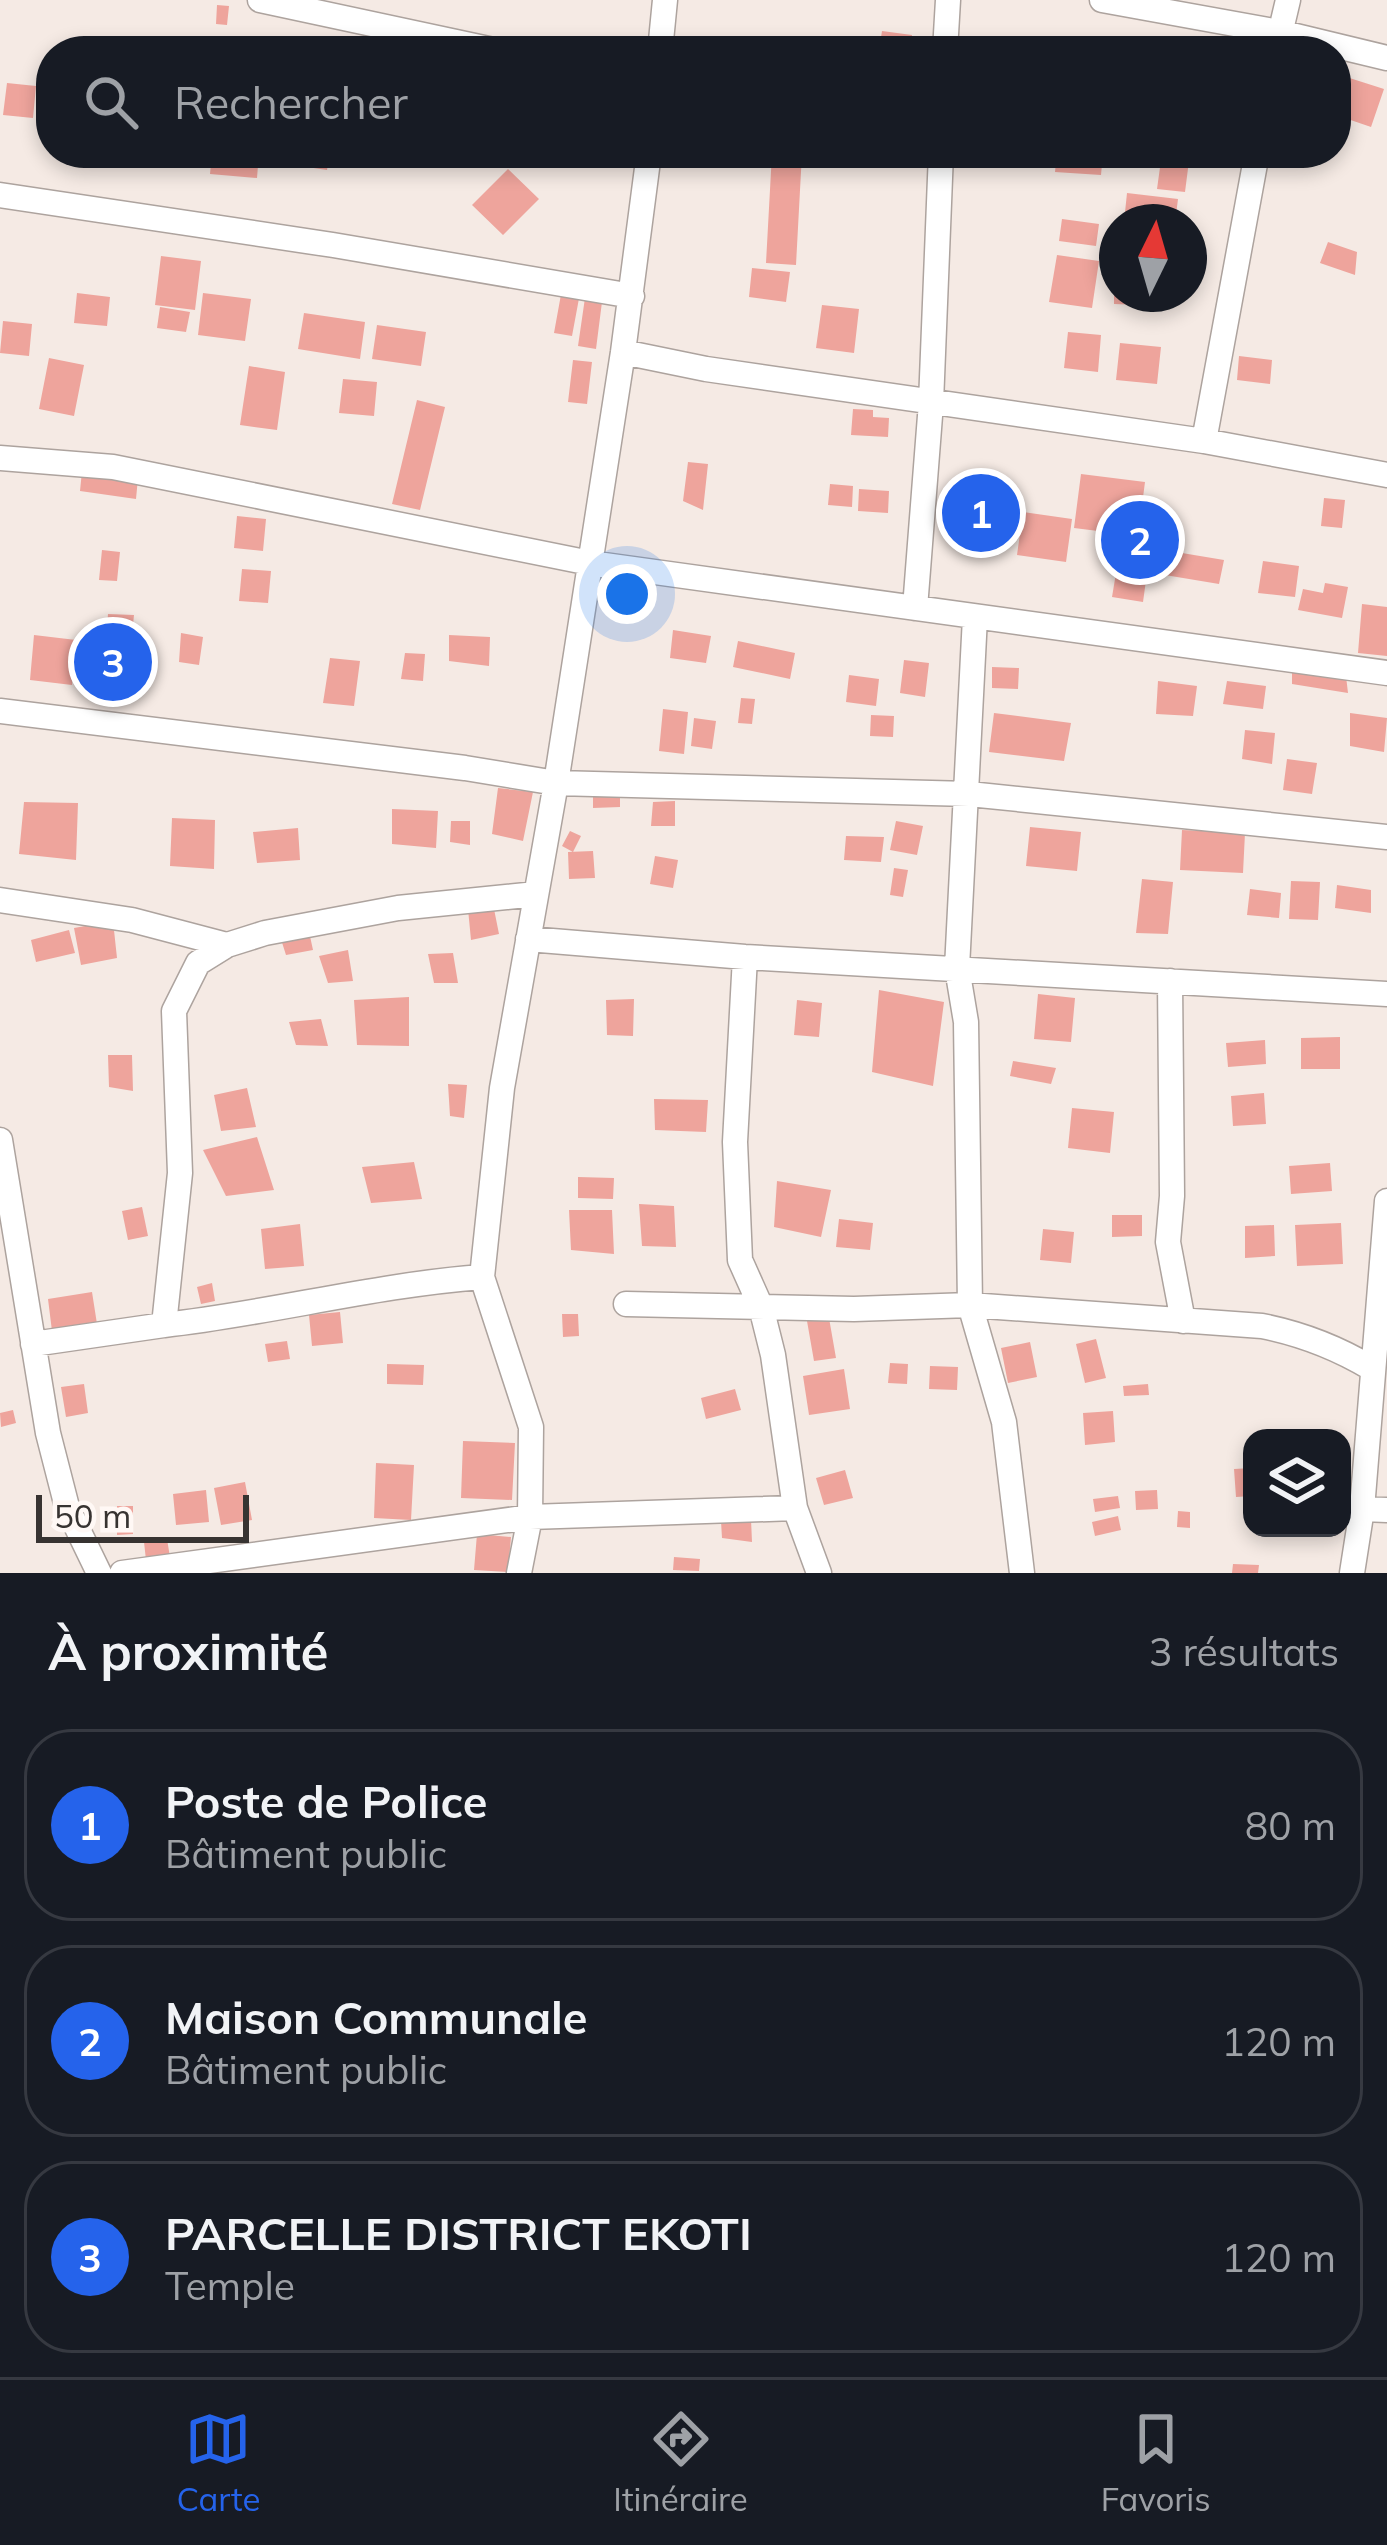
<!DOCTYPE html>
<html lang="fr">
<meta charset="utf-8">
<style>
body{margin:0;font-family:Mulish,sans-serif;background:#242831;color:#f1f3f6}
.controls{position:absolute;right:36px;bottom:36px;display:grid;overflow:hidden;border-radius:24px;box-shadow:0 6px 18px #0003}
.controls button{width:108px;height:108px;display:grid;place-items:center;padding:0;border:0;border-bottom:3px solid #363941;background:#171b24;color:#f1f3f6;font:60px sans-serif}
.compass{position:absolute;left:1099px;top:204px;width:108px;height:108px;border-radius:50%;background:#171b24;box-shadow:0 6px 18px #0003;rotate:5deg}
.scale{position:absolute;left:36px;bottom:30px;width:213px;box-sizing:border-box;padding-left:12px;border:6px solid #373331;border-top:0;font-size:33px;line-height:42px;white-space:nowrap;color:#373331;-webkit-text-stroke:9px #fff8f5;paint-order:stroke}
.you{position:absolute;left:627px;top:594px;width:42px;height:42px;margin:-30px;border:9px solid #fff;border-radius:50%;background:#1a73e8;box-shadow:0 0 0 18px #1a73e833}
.badge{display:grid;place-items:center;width:78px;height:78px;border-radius:50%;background:#2563eb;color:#fff;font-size:39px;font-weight:700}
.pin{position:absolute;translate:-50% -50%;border:6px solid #fff;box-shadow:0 3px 12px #0006}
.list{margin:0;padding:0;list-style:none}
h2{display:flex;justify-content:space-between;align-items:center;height:156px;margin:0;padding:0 48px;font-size:51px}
h2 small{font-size:39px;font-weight:400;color:#9ea1a6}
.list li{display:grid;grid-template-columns:78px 1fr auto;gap:36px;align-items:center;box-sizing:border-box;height:192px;margin:0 24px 24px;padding:0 24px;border:3px solid #363941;border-radius:48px}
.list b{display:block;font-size:45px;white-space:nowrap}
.list p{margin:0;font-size:39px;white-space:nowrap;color:#9ea1a6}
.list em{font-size:39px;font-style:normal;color:#9ea1a6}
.icon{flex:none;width:66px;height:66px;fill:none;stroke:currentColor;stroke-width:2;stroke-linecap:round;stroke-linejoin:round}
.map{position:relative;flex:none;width:1387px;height:1573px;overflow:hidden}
.search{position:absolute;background:#171b24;box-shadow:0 6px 18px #0003;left:36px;right:36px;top:36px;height:132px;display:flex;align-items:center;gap:30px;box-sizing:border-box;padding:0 42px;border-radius:48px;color:#9ea1a6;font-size:45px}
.sheet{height:804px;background:#171b24}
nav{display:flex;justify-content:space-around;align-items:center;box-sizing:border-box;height:168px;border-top:3px solid #363941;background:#171b24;font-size:33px;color:#9ea1a6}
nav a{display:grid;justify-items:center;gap:6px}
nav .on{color:#2563eb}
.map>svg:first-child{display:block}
</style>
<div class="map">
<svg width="1387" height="1573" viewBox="0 0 1387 1573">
<rect width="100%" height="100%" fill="#f5eae4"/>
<path fill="#eea49c" d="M217,5L229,6L227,25L216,24Z
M882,31L912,35L910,51L879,50Z
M1337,74L1384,89L1371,127L1336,115Z
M7,83L36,86L33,118L3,115Z
M212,153H259L257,178L210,174Z
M289,153H330L327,170L287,164Z
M363,153H379L378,166L361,164Z
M772,153H802L796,265L766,263Z
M1057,153H1103L1101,175L1055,172Z
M1162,153H1190L1185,192L1157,189Z
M508,169L539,199L503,235L472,205Z
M1127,193L1178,199L1175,222H1124Z
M1062,219L1099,224L1096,246L1059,241Z
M1328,242L1357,252L1355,275L1320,263Z
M1057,255L1099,261L1092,308L1049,302Z
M161,256L201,261L195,310L155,305Z
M752,268L790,272L786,302L749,297Z
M562,289L580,293L572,336L554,333Z
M586,291L603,294L596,349L578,346Z
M77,293L110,297L107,326L74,323Z
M203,293L251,299L245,341L198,335Z
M1114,294H1141V305L1114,304Z
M822,305L859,309L854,353L816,348Z
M160,307L190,312L186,332L157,328Z
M304,313L365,322L360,359L298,349Z
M3,321L32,324L29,356L0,353Z
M377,325L426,332L421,366L372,359Z
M1068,332L1101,335L1098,372L1064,368Z
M1120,343L1161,347L1157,384L1116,380Z
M1239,356L1272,360L1270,384L1237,380Z
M49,358L84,365L74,416L39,409Z
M573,360L592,362L587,404L568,402Z
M249,366L285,372L277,430L240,425Z
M343,379L377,382L374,416L339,413Z
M417,400L445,407L420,510L392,504Z
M853,409L873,410V417L889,418L888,437L851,435Z
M688,462L708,464L703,510L683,501Z
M82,471L138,478L136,499L80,491Z
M1081,474L1145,482L1138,536L1074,528Z
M830,484L853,486L852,507L828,505Z
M859,489L889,491L888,513L858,511Z
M1324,498L1345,500L1342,528L1321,526Z
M1023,512L1072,519L1066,562L1017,555Z
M237,516L266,519L263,551L234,548Z
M981,516L1000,519L994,552L974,549Z
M102,550L120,552L117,581L99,580Z
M1164,550L1224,560L1219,584L1159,574Z
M1118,561L1148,566L1143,602L1112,597Z
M1263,561L1299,566L1295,597L1258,593Z
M242,569L271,571L268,603L239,601Z
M1325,583L1348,587L1342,618L1298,610L1303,589L1323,593Z
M1362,604L1387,607V656L1358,653Z
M108,614L134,615L128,673H103Z
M673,630L711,636L706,663L670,658Z
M181,633L203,637L199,665L179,662Z
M34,635L76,640L72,685L30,680Z
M449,635L490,637L489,666L449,661Z
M738,641L795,653L790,679L733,667Z
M405,653L425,654L423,681L401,679Z
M330,658L360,661L354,706L323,703Z
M904,660L929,663L925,697L900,693Z
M992,667L1019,668L1018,689L992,688Z
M1292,670L1346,676L1348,693L1292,684Z
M849,675L879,679L876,706L846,702Z
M1158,681L1197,686L1193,716L1156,714Z
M1227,681L1266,686L1263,709L1223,704Z
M741,698L755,699L752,724L738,723Z
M663,709L688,712L684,754L659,751Z
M994,713L1071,723L1064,761L989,752Z
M1350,713L1387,718L1384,752L1350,746Z
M871,715L894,716L893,737L870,736Z
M694,718L716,721L712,749L691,746Z
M1245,730L1275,733L1272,764L1242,759Z
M1287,759L1317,763L1312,794L1283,790Z
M498,788L533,792L523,841L492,834Z
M620,789V807L593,808V790Z
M675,801V826H651L653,802Z
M24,802L78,803L76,860L19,854Z
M392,809L438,811L436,848L392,844Z
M172,818L215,820L214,869L170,866Z
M451,821H470V845L450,842Z
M896,821L923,826L917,855L890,850Z
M1030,827L1081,832L1077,871L1026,866Z
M298,828L300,860L257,863L253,832Z
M1182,830L1245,833L1243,873L1180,870Z
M570,831L581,836L573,852L562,846Z
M846,836L884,837L881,862L844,860Z
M593,851L595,878L569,879L568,852Z
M655,856L678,860L673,888L650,884Z
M894,868L908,870L903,897L890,895Z
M1142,879L1173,882L1168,934L1136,933Z
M1291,881L1320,882L1318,920L1289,919Z
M1337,885L1371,890V913L1335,908Z
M1250,889L1281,893L1279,918L1247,915Z
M468,909H494L499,934L471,940Z
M113,921L117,958L81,965L74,928Z
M308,927L313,950L286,955L279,933Z
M69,930L75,953L36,962L31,940Z
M348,950L353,981L328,983L319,956Z
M453,953L458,983H434L428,954Z
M879,990L944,1002L933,1086L872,1072Z
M1038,994L1075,998L1071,1042L1034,1039Z
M409,997V1046L357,1045L354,1000Z
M634,999L633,1036L607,1035L606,1000Z
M797,1000L822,1003L819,1037L794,1035Z
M321,1019L328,1046L296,1045L289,1022Z
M1340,1037V1069H1301V1038Z
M1265,1040L1266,1064L1228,1067L1226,1043Z
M108,1055H132L133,1091L109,1087Z
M1013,1061L1056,1068L1051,1084L1010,1076Z
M448,1084L467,1085L464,1118L450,1116Z
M247,1088L256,1127L221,1131L214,1095Z
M1264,1093L1266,1124L1233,1126L1231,1096Z
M654,1099L708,1100L706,1132L655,1130Z
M1072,1108L1114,1112L1110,1153L1068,1148Z
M257,1137L274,1190L226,1196L203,1150Z
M414,1162L422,1199L371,1203L362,1167Z
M1330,1163L1332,1191L1291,1194L1289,1166Z
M578,1177L614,1178L613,1199L578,1198Z
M777,1181L831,1190L821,1237L774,1227Z
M639,1204L674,1206L676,1247L642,1246Z
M142,1207L148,1236L128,1240L122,1211Z
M569,1210H612L614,1254L571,1250Z
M1112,1215H1142V1236L1112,1237Z
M839,1219L873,1223L870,1250L836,1247Z
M1341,1223L1343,1264L1297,1266L1295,1225Z
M300,1224L304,1266L265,1269L261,1229Z
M1274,1225L1275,1256L1245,1258V1226Z
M1043,1229L1074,1232L1071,1263L1040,1260Z
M212,1283L215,1301L201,1304L197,1287Z
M92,1292L97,1324L52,1331L48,1299Z
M340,1312L343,1343L312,1346L309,1315Z
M562,1314H578L579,1336L563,1337Z
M829,1318L836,1358L814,1361L807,1321Z
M1096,1339L1106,1378L1085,1383L1076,1344Z
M287,1341L290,1359L268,1362L265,1344Z
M1030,1342L1037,1377L1008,1383L1001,1348Z
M890,1363L908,1364L907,1384L888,1383Z
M387,1364L424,1365L423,1385L387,1384Z
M930,1366L958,1367L957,1390L929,1389Z
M844,1369L850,1409L809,1415L803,1376Z
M84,1384L88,1413L66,1417L61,1387Z
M1148,1384L1149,1395L1124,1396L1123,1386Z
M735,1389L741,1410L706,1419L701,1398Z
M13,1410L16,1423L1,1427L0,1413Z
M1113,1411L1115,1442L1085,1445L1083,1413Z
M463,1441L515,1443L512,1500L461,1498Z
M376,1463L414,1465L411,1520L374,1518Z
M1252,1468V1496L1236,1497L1234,1469Z
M845,1470L853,1498L824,1505L816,1478Z
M245,1482L252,1520L221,1525L214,1488Z
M206,1490L209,1522L176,1525L173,1494Z
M1157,1490L1158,1509L1136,1510L1135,1491Z
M1118,1496L1120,1508L1095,1512L1093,1499Z
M117,1506H133V1534L117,1535Z
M1178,1511L1190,1512V1528L1177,1527Z
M1118,1516L1121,1530L1095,1536L1092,1522Z
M751,1519L752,1542L722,1538L721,1521Z
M477,1534L511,1537L508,1572L474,1570Z
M167,1539L170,1557L146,1560L144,1542Z
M674,1557L700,1559L699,1571L673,1570Z
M1233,1564L1259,1565L1258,1573H1232Z"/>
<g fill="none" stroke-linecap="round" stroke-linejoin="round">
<defs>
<path id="street" d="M260,0L498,51
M1102,0L1279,32L1387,58
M660,51L665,0
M945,51L948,0
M1276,51L1288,0
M0,195L333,245L632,296
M623,352L706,369L1204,441L1387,475
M1204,441L1257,153
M0,458L113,467L590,563L1387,673
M915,608L931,403L941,153
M975,617L957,968L966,1022L970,1305L1004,1422L1022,1573
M0,711L465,768L556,783L969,794L1387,837
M0,900L132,920L227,945
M528,939L745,957L1387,994
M745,957L735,1142L740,1260L761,1307L773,1355L795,1508L819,1573
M1170,981L1172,1196L1168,1242L1183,1321
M0,1140L48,1433L67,1507L99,1573
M626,1304L854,1309L970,1305L1262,1326C1302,1334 1336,1347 1371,1368
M164,1325C271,1313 375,1285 482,1277
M33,1344L164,1325L180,1173L174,1011L198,963L227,945L265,933L398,908L536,894
M1362,1509L1387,1510
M122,1573L530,1517L795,1508
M519,1573L530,1517L531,1427L482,1277L502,1088L556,783L623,352L649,153
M1352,1573L1362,1509L1387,1201"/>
</defs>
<use href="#street" stroke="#ada39e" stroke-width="27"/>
<use href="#street" stroke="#fff" stroke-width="24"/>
</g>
</svg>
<div class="controls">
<button><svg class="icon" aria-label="layers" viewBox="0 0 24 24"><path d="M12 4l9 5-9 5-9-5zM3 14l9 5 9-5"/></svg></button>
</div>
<svg class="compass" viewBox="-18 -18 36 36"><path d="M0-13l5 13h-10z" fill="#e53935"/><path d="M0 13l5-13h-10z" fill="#9ea1a6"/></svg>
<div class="scale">50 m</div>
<div class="you"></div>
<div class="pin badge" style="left:981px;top:513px">1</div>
<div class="pin badge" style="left:1140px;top:540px">2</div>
<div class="pin badge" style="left:113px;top:662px">3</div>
<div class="search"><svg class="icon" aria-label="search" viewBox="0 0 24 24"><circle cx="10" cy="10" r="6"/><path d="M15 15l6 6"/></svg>Rechercher</div>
</div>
<section class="sheet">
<h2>À proximité<small>3 résultats</small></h2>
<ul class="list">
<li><span class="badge">1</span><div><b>Poste de Police</b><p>Bâtiment public</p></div><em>80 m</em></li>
<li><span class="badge">2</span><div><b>Maison Communale</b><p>Bâtiment public</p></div><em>120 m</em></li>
<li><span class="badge">3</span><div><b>PARCELLE DISTRICT EKOTI</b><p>Temple</p></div><em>120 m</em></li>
</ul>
</section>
<nav>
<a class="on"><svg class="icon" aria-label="map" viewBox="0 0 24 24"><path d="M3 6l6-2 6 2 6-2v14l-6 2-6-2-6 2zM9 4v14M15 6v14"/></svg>Carte</a>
<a><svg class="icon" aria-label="directions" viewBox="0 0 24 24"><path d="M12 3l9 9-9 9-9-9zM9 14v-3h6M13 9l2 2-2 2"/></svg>Itinéraire</a>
<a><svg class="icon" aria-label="saved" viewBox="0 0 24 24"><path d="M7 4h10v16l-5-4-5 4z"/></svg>Favoris</a>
</nav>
